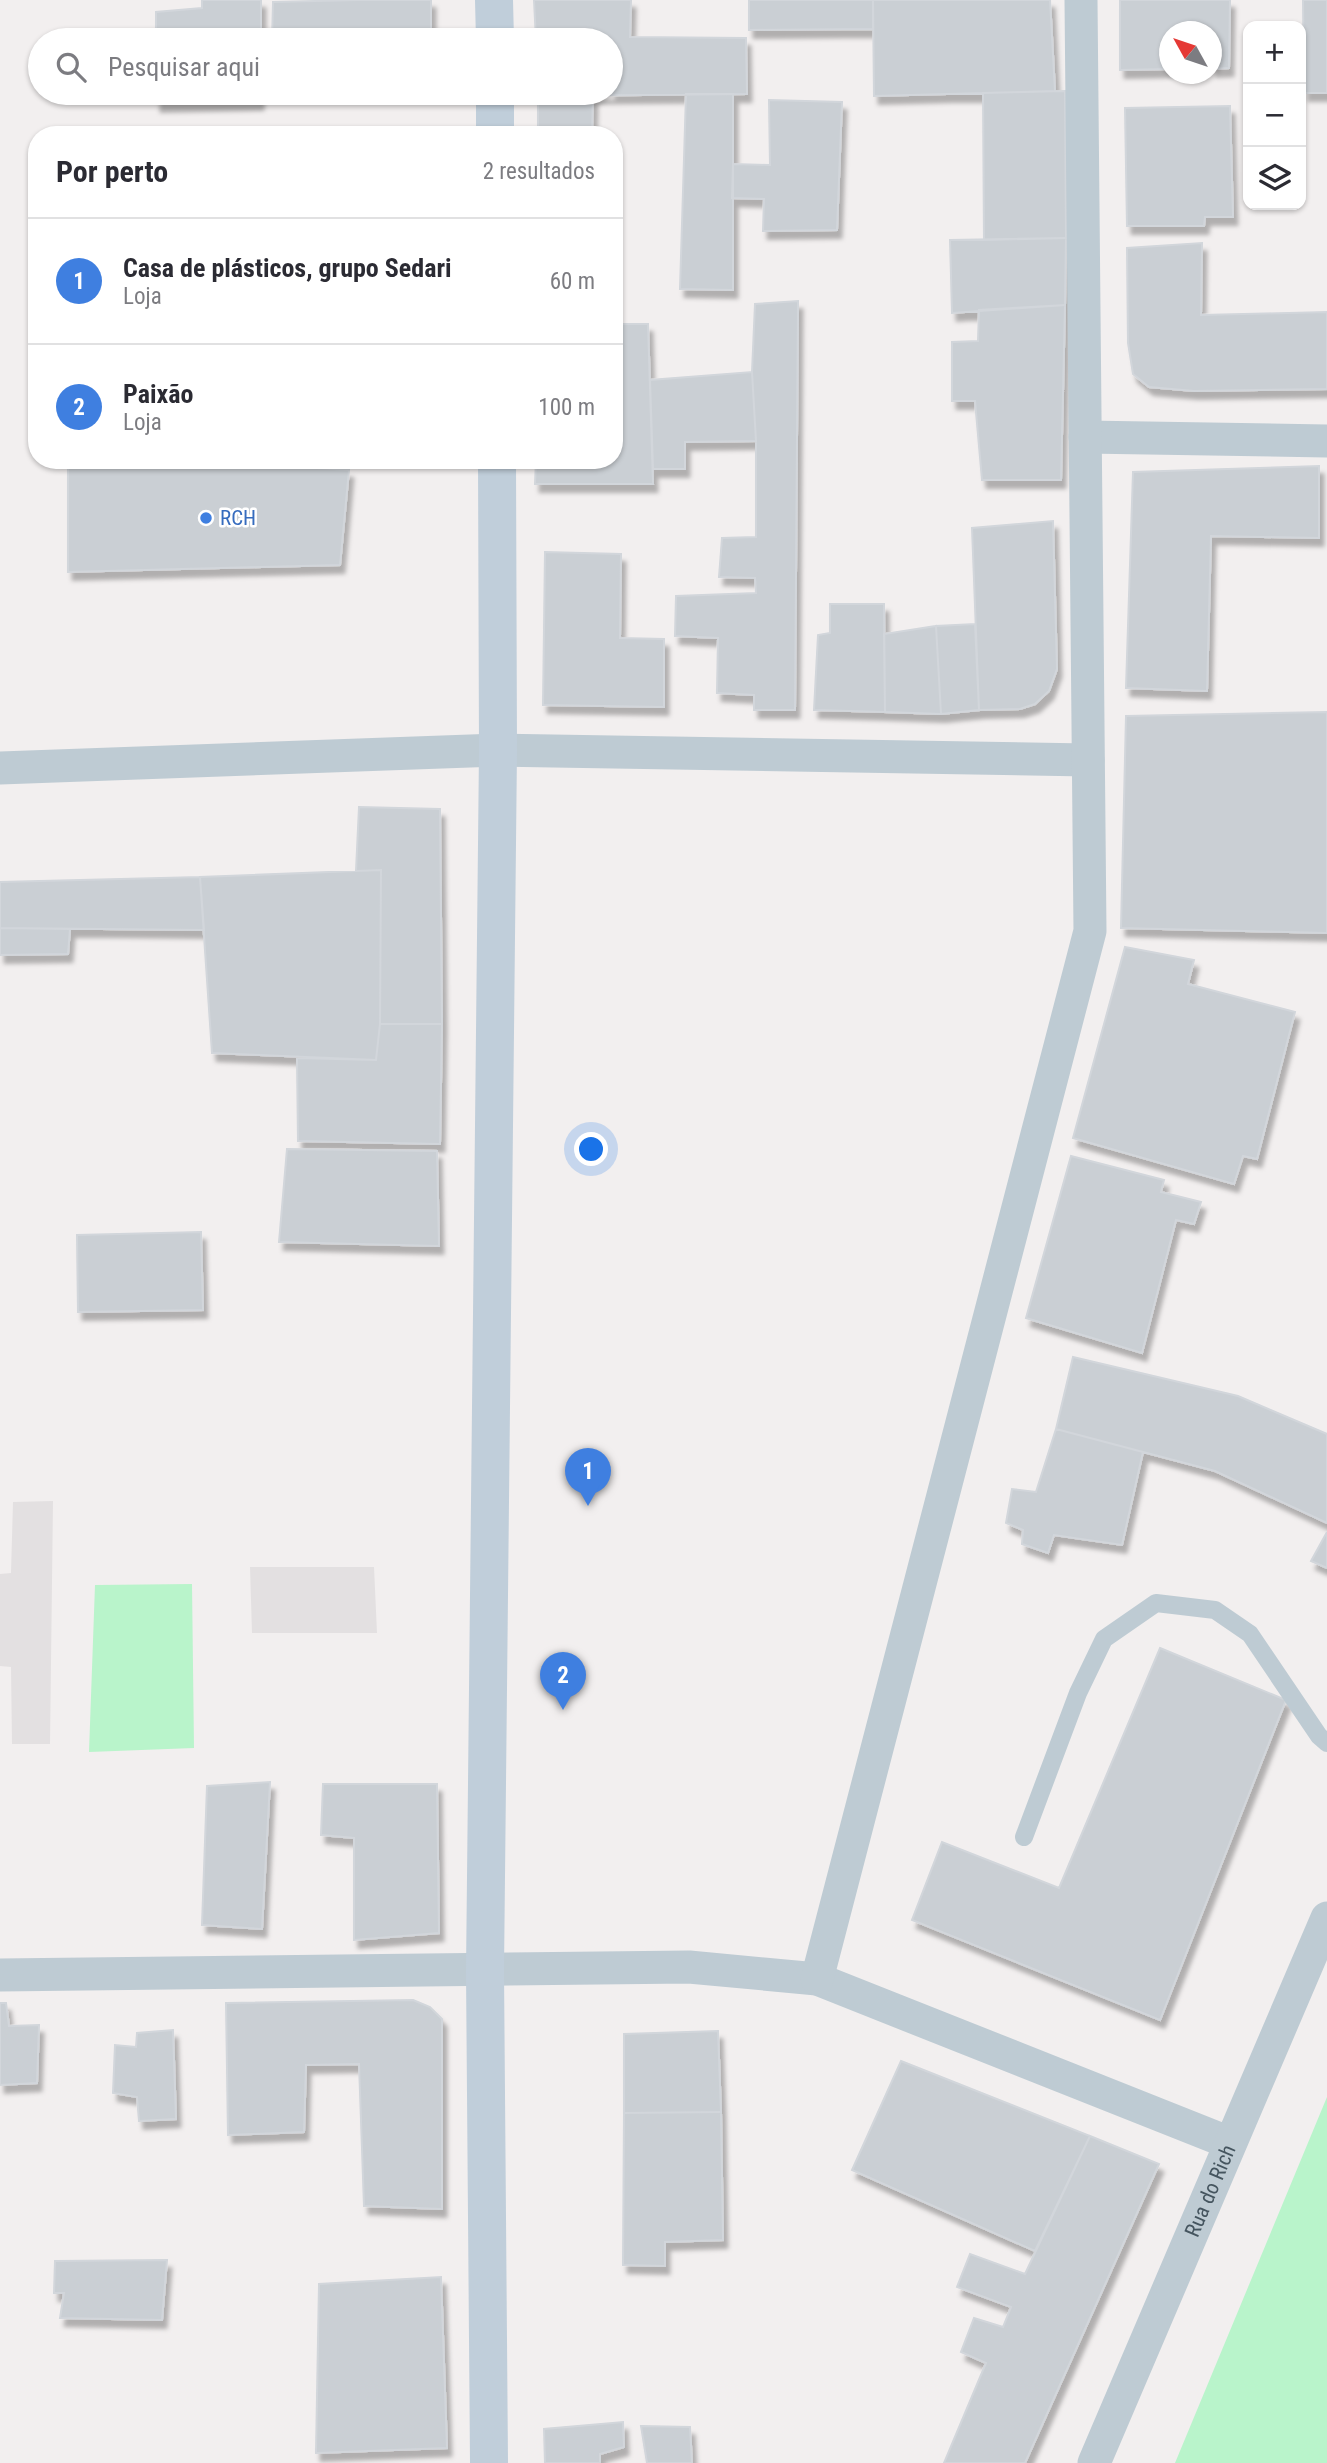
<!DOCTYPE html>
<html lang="pt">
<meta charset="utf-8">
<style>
body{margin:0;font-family:"Roboto Condensed",sans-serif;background:#f7f7f7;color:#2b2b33}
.controls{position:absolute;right:21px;top:21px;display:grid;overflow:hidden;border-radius:14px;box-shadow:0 2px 5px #0004}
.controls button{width:63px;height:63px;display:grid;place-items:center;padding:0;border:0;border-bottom:2px solid #e1e1e2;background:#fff;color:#2b2b33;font:35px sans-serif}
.compass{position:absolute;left:1159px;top:21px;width:63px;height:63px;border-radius:50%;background:#fff;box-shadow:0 2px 5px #0004;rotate:310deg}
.you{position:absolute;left:592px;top:1150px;width:24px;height:24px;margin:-18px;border:5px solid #fff;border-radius:50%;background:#1a73e8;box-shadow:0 0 0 10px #1a73e833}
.badge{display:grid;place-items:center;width:46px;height:46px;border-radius:50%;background:#1a73e8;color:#fff;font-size:23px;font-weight:700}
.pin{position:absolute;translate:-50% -58px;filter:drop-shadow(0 2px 4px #0008)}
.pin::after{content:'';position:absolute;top:37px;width:24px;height:21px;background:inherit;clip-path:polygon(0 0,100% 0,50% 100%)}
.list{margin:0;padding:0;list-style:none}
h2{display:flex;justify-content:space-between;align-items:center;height:91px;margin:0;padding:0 28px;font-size:30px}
h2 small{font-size:23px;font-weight:400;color:#7c7c81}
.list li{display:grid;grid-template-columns:46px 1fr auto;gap:21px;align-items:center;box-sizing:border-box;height:126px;padding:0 28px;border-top:2px solid #e1e1e2}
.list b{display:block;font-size:26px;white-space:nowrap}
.list p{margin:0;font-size:23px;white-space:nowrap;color:#7c7c81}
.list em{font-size:23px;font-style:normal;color:#7c7c81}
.icon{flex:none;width:38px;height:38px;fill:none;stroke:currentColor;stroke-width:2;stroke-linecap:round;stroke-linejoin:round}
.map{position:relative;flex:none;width:1327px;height:2463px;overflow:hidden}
.search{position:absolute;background:#fff;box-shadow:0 2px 5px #0004;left:28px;top:28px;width:595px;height:77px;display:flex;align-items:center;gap:18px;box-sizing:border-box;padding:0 24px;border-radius:38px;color:#7c7c81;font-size:26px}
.panel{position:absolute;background:#fff;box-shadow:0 2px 5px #0004;left:28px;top:126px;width:595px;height:343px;border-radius:28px}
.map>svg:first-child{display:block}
</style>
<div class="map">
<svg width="1327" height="2463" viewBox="0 0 1327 2463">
<defs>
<filter id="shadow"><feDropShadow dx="4.5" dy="8" stdDeviation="2" flood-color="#0004"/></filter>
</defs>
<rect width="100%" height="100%" fill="#f2efef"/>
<path fill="#e3e0e1" d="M53,1501L50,1744H12L11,1667L0,1666V1574L11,1573L13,1502Z
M250,1567H374L377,1633H252Z"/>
<path fill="#b9f4cb" d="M192,1584L194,1748L89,1752L95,1585Z
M1327,2097V2463H1175Z"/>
<path fill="#cacfd4" stroke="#d2d6db" stroke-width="2" filter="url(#shadow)" d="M202,0H261V40H156V12L202,8Z
M358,0H431V40H272L273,2Z
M534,0H631L630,37L746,38L747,94L538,96V93H611V40H536Z
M749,0H873V29L749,30Z
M873,0H1050L1055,91L874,96Z
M1120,0H1230L1229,68L1212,69V32H1170V69L1120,70Z
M1303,0H1327V93H1304Z
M1065,91L1066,238L984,240L983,93Z
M156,93H260L259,102L156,104Z
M686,94H733V290L680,289Z
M538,96H593L592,135H538Z
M769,100L842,102L837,230L763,231L764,199L732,198L733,164L770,165Z
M1230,106L1233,217H1205L1204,226H1127L1125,108Z
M1066,238L1065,305L952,313L950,240Z
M1202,243L1201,315L1327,312V389L1194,391L1149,387L1133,374L1128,343L1127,248Z
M798,301L795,710H754V695L717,693L718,638L675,636L676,596L756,593L755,578L719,577L722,538L756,537V441L752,372L755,304Z
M1065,305L1061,480H982L975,401H952V342L978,341L979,310Z
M614,324H648L653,484H535L536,460H614Z
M752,372L756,441L685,442V469H653L650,380Z
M68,460H253V464L349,470L340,565L68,572Z
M1319,466V538L1211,536L1207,691L1126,688L1133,472Z
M1053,521L1057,669L1049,691L1035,704L1020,709L979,710L972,528Z
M545,552L621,554L620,638L664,639V707L543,705Z
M830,604H884L885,712L814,710L818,635L830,633Z
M975,624L979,710L941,714L936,626Z
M936,626L941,714L885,712L884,634Z
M1327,712V933L1121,928L1126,716Z
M359,807L440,809L442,1024H380L381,870L356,871Z
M381,870L380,1024L376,1060L212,1053L200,877Z
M200,877L204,930L0,928V882Z
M0,928L70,929L68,954L0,955Z
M1125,947L1194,960L1188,984L1295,1012L1257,1159L1243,1156L1234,1184L1073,1138Z
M380,1024H442L440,1144L298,1141L297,1058L376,1060Z
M287,1149L437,1151L439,1246L279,1242Z
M1071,1156L1164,1180L1161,1192L1201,1202L1194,1224L1176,1220L1142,1353L1026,1318Z
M201,1232L203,1310L78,1312L77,1235Z
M1073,1357L1238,1396L1327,1434V1523L1215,1471L1056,1429Z
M1056,1429L1143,1452L1122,1545L1054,1535L1048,1553L1022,1544L1023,1530L1006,1523L1012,1489L1036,1492Z
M1327,1532V1568L1311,1561Z
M1160,1648L1286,1700L1160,2020L912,1920L942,1842L1059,1888Z
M270,1782L262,1929L202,1925L207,1786Z
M323,1784H437L439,1933L354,1940V1838L321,1835Z
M413,2000L430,2007L442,2019V2209L364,2206L359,2064L306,2065L304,2132L228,2135L226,2003Z
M0,2003H6L9,2026L39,2025L37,2083L0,2085Z
M173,2030L176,2119L139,2121L137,2097L113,2093L115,2045L136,2047L137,2033Z
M718,2031L721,2112L624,2113V2034Z
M901,2061L1090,2136L1035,2251L852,2170Z
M721,2112L723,2240L665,2242V2266L623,2265L624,2113Z
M1090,2136L1159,2164L1025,2463H944L986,2363L961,2352L974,2318L1003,2327L1011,2307L957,2287L970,2254L1025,2274Z
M167,2260L162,2320L60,2318L64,2293H54L55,2261Z
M441,2277L447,2448L316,2453L319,2284Z
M623,2422L624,2447L600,2454V2463H545L544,2429Z
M641,2426L690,2427L692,2463H647Z"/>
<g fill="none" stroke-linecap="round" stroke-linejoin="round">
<path stroke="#becbd3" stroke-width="18" d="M1024,1837L1078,1693L1104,1639L1156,1603L1215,1610L1250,1634L1319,1736L1327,1743"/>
<g stroke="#becbd3" stroke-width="33">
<path d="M1085,437L1327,441"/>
<path d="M0,768L498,750L1088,760"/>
<path d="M0,1975L689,1967L817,1979L1230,2143"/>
<path d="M817,1979L1090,931L1081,0"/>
<path id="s1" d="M1094,2463L1327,1918"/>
</g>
<path stroke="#c0ceda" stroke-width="38" d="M494,0L495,40
M495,93V135
M489,2463L485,1971L498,750L497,460"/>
</g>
<circle fill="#3f7fe0" stroke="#fff" stroke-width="2.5" cx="206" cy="518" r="7"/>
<g text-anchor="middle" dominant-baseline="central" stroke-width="5" stroke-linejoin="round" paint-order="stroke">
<g font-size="21" fill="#366cbe" stroke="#fff" text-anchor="start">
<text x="220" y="518">RCH</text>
</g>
<g font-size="21" fill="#45555f" stroke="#fff">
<text stroke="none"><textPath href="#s1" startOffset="296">Rua do Rich</textPath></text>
</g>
</g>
</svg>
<div class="controls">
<button>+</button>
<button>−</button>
<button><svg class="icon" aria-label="layers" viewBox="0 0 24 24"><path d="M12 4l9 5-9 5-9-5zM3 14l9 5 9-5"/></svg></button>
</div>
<svg class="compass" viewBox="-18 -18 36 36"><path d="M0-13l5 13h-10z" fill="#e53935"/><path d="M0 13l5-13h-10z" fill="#7c7c81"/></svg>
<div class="you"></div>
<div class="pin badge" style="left:588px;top:1506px;background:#3f7fe0">1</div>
<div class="pin badge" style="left:563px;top:1710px;background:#3f7fe0">2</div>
<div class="search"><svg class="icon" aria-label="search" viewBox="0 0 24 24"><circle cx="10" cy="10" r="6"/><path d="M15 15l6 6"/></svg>Pesquisar aqui</div>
<section class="panel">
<h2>Por perto<small>2 resultados</small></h2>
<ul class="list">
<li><span class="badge" style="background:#3f7fe0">1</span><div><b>Casa de plásticos, grupo Sedari</b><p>Loja</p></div><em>60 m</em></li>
<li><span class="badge" style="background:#3f7fe0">2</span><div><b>Paixão</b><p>Loja</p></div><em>100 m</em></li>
</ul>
</section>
</div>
